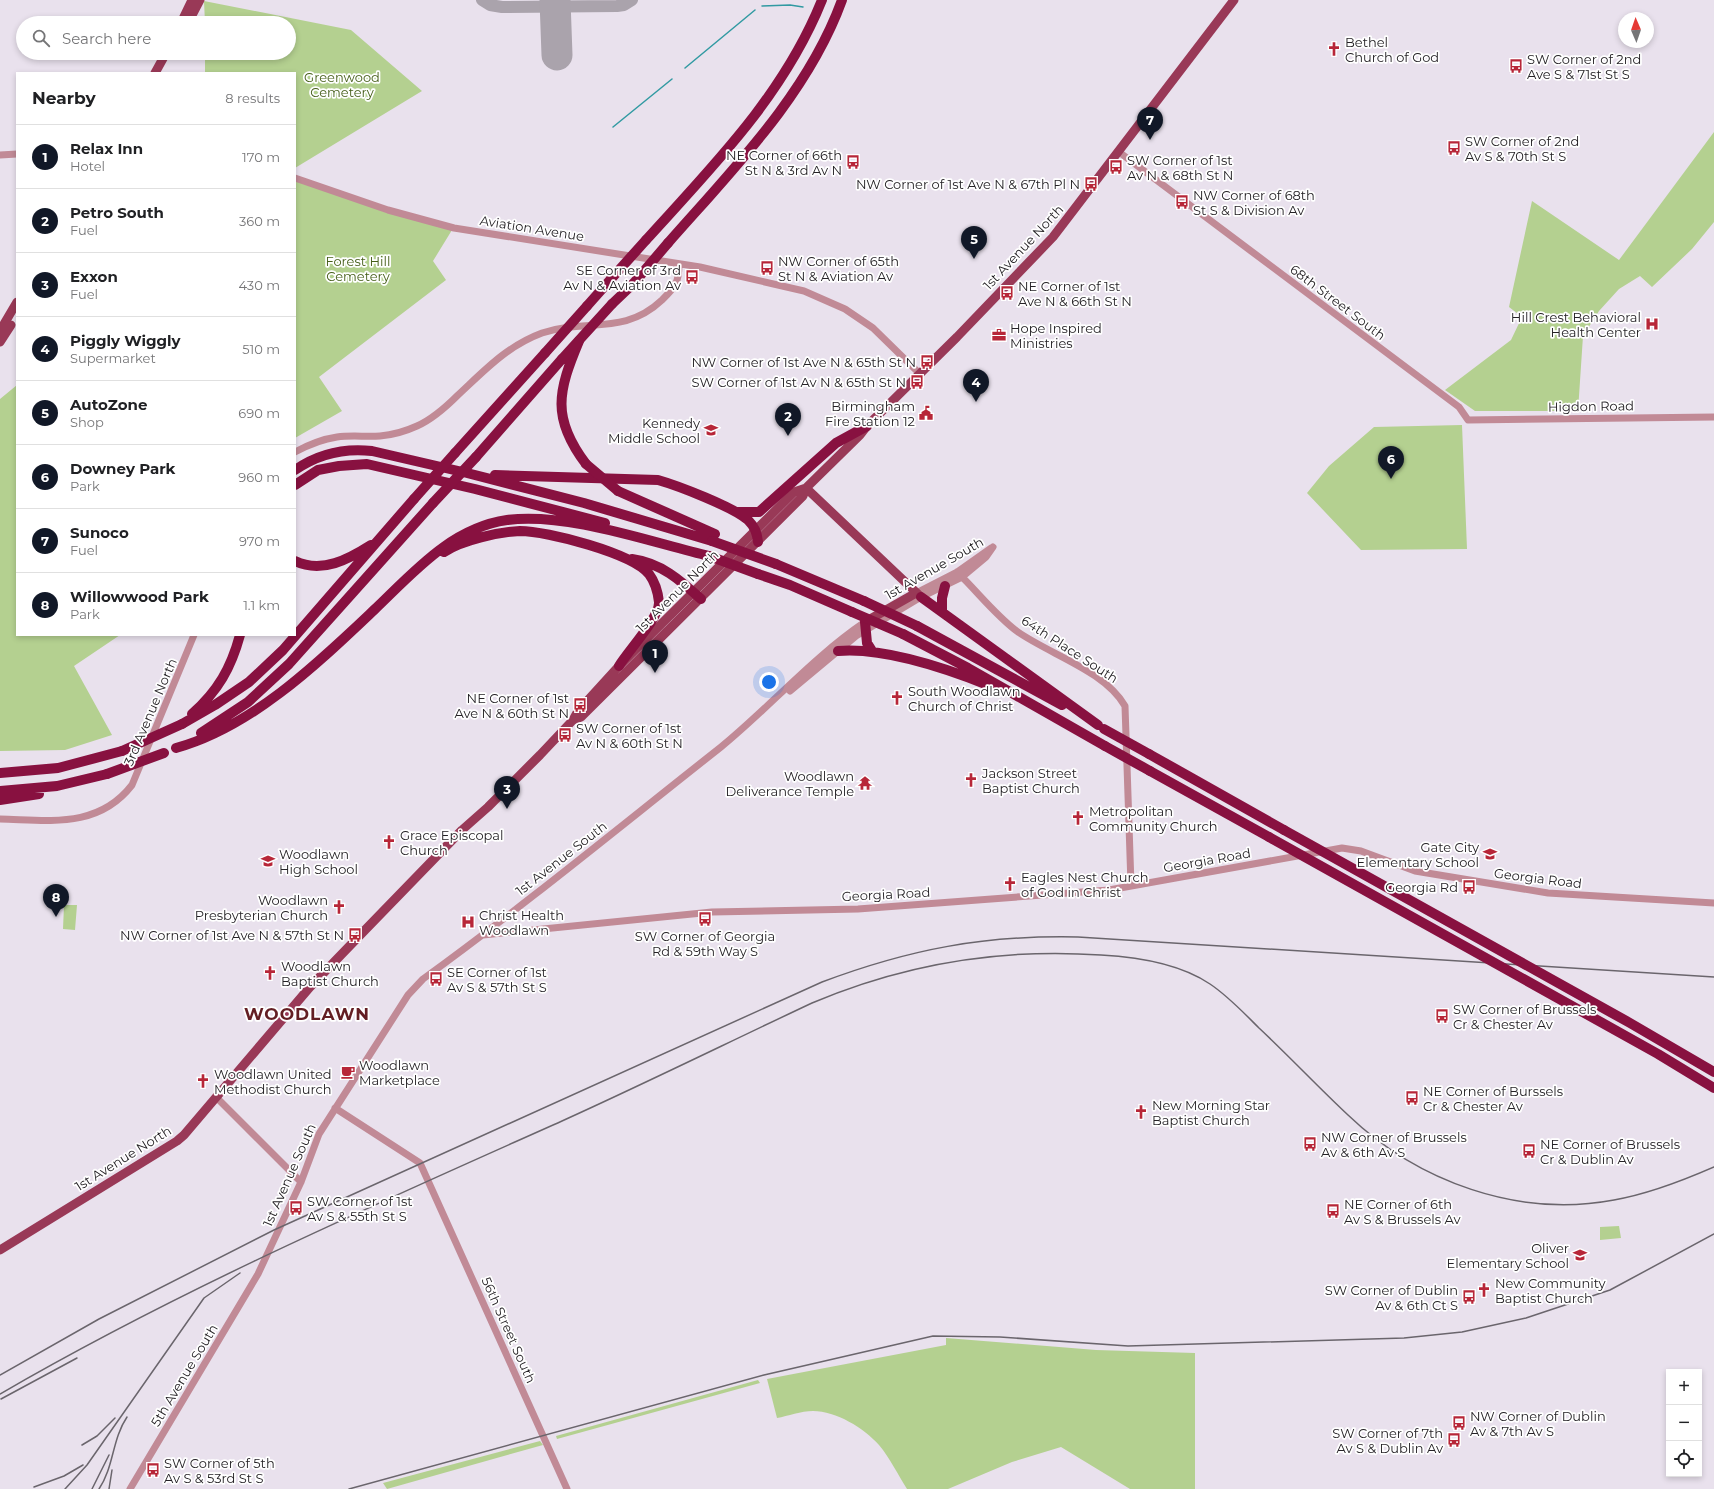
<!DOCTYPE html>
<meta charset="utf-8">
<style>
body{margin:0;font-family:Montserrat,sans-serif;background:#f2f2f2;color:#202124}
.controls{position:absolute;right:12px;bottom:12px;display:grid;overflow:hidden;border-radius:0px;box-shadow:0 2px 6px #0003}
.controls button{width:36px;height:36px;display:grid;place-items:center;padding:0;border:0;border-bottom:1px solid #e0e0e0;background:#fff;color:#202124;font:20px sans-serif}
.compass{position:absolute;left:1618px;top:12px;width:36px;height:36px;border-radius:50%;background:#fff;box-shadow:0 2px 6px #0003;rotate:358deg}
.you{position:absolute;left:769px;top:682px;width:14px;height:14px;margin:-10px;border:3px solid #fff;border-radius:50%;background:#1a73e8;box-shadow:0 0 0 6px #1a73e833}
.badge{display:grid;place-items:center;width:26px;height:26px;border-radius:50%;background:#111827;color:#fff;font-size:13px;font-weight:700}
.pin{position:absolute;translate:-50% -33px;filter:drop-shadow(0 1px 2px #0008)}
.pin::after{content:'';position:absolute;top:21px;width:14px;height:12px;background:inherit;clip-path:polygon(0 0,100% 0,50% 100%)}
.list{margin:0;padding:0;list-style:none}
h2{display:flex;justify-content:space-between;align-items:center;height:52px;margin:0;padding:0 16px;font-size:17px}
h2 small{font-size:13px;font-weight:400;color:#757577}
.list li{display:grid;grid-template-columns:26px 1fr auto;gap:12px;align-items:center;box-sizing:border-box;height:64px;padding:0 16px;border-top:1px solid #e0e0e0}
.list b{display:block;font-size:15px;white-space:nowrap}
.list p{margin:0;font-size:13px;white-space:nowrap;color:#757577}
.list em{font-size:13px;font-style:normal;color:#757577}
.icon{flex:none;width:22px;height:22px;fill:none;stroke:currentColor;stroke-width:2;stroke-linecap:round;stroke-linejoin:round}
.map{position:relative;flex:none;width:1714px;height:1489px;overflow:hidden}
.search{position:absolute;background:#fff;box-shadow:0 2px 6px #0003;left:16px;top:16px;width:280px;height:44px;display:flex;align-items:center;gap:10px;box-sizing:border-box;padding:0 14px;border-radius:22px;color:#757577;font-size:15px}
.panel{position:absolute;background:#fff;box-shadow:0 2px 6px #0003;left:16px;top:72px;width:280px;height:564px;border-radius:0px}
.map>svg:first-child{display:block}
</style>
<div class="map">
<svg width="1714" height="1489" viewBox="0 0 1714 1489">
<rect width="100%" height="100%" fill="#e9e1ed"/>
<path fill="#b4d090" d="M204,1L351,30L422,91L295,168V73H205V53H289V23H205Z
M1714,132V222L1692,249L1652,287L1640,276L1619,289L1599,311L1583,336L1578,411H1475L1445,390L1511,340L1522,317L1509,307L1532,201L1619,260Z
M295,180L388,213L452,230L433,261L446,280L319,377L342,411L295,438Z
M17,385V635H120L74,666L112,735L65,750L0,751V399Z
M1462,425L1467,549L1361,550L1307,493L1329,466L1374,427Z
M64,905H77L75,930L63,929Z
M1619,1226L1621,1238L1600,1240V1227Z
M946,1338L1096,1350L1195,1353V1489H1130L1061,1447L1012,1462L948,1489H907C898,1475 890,1458 879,1445C864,1428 836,1411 813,1411C801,1411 788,1416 777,1418L767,1379L946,1345Z
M758,1380L760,1383L557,1439L556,1436Z
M540,1441L543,1445L387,1489L383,1483Z"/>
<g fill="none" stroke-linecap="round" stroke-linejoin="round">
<path stroke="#319aa2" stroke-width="1.5" d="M762,6L790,5L803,7
M685,68L755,10
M613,127L672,79"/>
<path stroke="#aaa3ac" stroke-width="12" d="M482,0L490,5L502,7L617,6L624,5L632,0"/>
<path stroke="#aaa3ac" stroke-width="31" d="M555,0L557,55"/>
<path stroke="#c18a96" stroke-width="7" d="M1119,152L1459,407L1468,420L1714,417
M0,155L17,154
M295,178L388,210L454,228L700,267L804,291L845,309L873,328L920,374
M295,452C308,445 323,439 337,437C351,435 366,437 380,436C393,435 406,431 417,426C433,419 446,407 458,395C485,370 507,346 542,333C586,318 624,336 662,300C675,287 679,283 679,264
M957,572C977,591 996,616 1018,632C1051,655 1105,671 1125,706L1131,885
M916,593L957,572L991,548
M790,691L856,636L921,597L962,577L986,557L993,547
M0,819C49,820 98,829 132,785L194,635
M483,935L712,912L858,909L1109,890L1342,848L1361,851L1415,871L1548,893L1714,903
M217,1098L301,1182
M335,1108L420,1163L567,1489
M130,1489L258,1274L301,1182L319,1134L408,995L423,979C525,905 622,825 721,747C770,707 812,658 865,622"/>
<path stroke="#993957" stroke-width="9" d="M181,23L192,0
M188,23L200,0
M155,73L166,53
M0,331L17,302
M0,342L11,325
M806,488L921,597
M865,622L916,593
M573,720L581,717L803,496L806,488L860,435L867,426L957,337L1053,237L1234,0
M0,1250L177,1141L184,1135L310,987L366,929L462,830L488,807L540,755L573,720L578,711L619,666L794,492L806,488"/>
<path stroke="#881140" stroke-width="10" d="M646,240C713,166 784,95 822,0
M668,243C733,169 808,94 842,0
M612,304L633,284
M587,306L611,279
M579,341C558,391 551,418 586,464
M455,453L545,353
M476,457L562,359
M295,470C318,454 345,448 372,451L467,473L584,503L712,541
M495,475L658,480C679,486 733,507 748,520C755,527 757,533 758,542
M295,485L318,470L339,466L367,464L475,489L605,523
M618,491L715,534
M736,512H759L836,443L867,426
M444,552C462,540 499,532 520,531C547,531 632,553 649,574C655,582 658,593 659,602C660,617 628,651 619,666
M632,559C661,563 680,580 701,599
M295,561C322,574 349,559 371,545
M776,564L864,601
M758,574L790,585L852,612
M921,597L1098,725
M942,612V598L945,586
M865,622L867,643L872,651
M917,626L1062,705
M903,634L968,668L1105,746
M838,651C884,647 945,668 988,685
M192,714C218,691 231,668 240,635
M182,724L215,705L249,682L283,650L414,499
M201,733L248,702L289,664L433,503
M176,748C252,727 318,663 374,610C413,573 451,528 507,520C567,512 650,542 709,556
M1149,754L1284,830
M1150,771L1269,837
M0,773L58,768L122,751
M0,791L57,786L107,774
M0,800L39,794"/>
<path stroke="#6a656c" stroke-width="1.5" d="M0,1375L99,1319L274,1230L822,982C910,949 984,935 1078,937L1714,977
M0,1394C181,1289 372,1206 562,1121C646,1083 729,1042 812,1003C904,964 1001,948 1101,955C1138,957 1179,963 1210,984C1228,996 1244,1013 1259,1028C1289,1056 1318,1087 1348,1115C1418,1182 1518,1218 1614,1200C1649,1194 1682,1181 1714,1167
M1,1399L77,1358
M82,1445L97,1436L115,1418
M34,1487L64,1476L83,1465
M65,1489L87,1465L204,1298L240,1273
M92,1489L109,1455
M99,1489C114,1467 112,1439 127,1417
M109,1489L112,1470
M349,1489L764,1375L933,1336L1000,1337L1128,1346L1404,1338L1462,1332L1526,1318L1610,1290L1714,1234"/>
<path stroke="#881140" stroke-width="10" d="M611,279L646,240
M633,284L668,243
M545,353L587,306
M562,359L612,304
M586,464L618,491
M414,499L455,453
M433,503L476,457
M712,541L776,564
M709,556L758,574
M864,601L917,626
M852,612L903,634
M1104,729L1149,754
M1105,746L1150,771
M122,751L182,724
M107,774L164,753
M1284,830L1630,1023L1714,1072
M1269,837L1658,1054L1714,1088"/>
</g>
<defs>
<symbol id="church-bare" viewBox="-9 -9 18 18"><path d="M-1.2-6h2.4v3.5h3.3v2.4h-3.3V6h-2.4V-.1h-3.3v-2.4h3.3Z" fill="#b72638" stroke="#fff" stroke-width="2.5" paint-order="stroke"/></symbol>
<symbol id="bus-bare" viewBox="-9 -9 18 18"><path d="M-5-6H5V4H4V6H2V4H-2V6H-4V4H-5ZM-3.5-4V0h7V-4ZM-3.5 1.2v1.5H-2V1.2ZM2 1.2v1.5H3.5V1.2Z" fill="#b72638" stroke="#fff" stroke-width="2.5" paint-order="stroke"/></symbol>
<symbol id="hospital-bare" viewBox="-9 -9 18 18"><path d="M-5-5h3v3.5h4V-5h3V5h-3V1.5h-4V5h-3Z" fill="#b72638" stroke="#fff" stroke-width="2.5" paint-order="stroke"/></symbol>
<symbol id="office-bare" viewBox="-9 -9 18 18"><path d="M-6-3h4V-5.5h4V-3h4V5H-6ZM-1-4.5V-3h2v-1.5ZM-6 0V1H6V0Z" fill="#b72638" stroke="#fff" stroke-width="2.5" paint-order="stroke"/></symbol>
<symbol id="civic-bare" viewBox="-9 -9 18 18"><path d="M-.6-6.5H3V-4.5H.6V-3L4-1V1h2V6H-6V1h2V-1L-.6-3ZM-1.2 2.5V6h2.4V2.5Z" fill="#b72638" stroke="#fff" stroke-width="2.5" paint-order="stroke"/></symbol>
<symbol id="school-bare" viewBox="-9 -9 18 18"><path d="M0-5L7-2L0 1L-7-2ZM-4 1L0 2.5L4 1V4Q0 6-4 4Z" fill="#b72638" stroke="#fff" stroke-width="2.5" paint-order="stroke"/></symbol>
<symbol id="temple-bare" viewBox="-9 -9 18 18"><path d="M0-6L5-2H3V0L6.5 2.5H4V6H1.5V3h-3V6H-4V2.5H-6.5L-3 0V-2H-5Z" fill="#b72638" stroke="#fff" stroke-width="2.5" paint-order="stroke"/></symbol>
<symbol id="cafe-bare" viewBox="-9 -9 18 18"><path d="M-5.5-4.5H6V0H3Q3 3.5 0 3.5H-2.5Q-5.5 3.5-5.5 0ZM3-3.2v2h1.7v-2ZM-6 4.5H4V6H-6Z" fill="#b72638" stroke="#fff" stroke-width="2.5" paint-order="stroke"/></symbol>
</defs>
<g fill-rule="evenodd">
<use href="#church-bare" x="1324" y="39" width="20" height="20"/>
<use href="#bus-bare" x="1506" y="56" width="20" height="20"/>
<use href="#bus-bare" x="1444" y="138" width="20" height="20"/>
<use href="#bus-bare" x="843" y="152" width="20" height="20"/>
<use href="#bus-bare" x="1106" y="157" width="20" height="20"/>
<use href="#bus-bare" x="1081" y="174" width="20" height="20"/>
<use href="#bus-bare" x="1172" y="192" width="20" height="20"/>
<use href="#bus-bare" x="757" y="258" width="20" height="20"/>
<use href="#bus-bare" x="682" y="267" width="20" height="20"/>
<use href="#bus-bare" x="997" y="283" width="20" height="20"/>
<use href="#hospital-bare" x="1642" y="314" width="20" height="20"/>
<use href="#office-bare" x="989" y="325" width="20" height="20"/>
<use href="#bus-bare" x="917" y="352" width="20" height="20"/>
<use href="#bus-bare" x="907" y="372" width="20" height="20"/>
<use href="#civic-bare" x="916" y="403" width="20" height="20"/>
<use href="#school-bare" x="701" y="420" width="20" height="20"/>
<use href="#church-bare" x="887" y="688" width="20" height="20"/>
<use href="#bus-bare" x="570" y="695" width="20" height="20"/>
<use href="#bus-bare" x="555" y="725" width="20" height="20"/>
<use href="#church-bare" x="961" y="770" width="20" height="20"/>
<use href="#temple-bare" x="855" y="773" width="20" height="20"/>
<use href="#church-bare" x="1068" y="808" width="20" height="20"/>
<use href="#church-bare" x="379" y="832" width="20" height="20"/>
<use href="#school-bare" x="1480" y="844" width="20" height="20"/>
<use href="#school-bare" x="258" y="851" width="20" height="20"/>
<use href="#church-bare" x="1000" y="874" width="20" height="20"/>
<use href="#bus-bare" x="1459" y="877" width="20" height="20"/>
<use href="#church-bare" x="329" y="897" width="20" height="20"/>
<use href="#bus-bare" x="695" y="909" width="20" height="20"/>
<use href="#hospital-bare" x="458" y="912" width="20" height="20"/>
<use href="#bus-bare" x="345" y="925" width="20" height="20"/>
<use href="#church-bare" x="260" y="963" width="20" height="20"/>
<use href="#bus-bare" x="426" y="969" width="20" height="20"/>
<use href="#bus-bare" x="1432" y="1006" width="20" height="20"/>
<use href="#cafe-bare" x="338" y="1062" width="20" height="20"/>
<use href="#church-bare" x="193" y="1071" width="20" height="20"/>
<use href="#bus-bare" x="1402" y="1088" width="20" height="20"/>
<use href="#church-bare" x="1131" y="1102" width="20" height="20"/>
<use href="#bus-bare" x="1300" y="1134" width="20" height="20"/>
<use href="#bus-bare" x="1519" y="1141" width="20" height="20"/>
<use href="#bus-bare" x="286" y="1198" width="20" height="20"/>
<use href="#bus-bare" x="1323" y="1201" width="20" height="20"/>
<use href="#school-bare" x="1570" y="1245" width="20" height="20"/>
<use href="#church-bare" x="1474" y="1280" width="20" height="20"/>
<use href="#bus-bare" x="1459" y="1287" width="20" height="20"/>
<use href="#bus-bare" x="1449" y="1413" width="20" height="20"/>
<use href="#bus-bare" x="1444" y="1430" width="20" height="20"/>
<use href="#bus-bare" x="143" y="1460" width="20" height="20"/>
</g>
<g text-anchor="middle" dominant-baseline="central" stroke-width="3.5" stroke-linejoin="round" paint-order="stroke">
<g font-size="13" fill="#252226" stroke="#fff" text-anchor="start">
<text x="1345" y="42">Bethel<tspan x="1345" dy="15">Church of God</tspan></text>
<text x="1527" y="59">SW Corner of 2nd<tspan x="1527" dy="15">Ave S &amp; 71st St S</tspan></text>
<text x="1465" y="141">SW Corner of 2nd<tspan x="1465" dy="15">Av S &amp; 70th St S</tspan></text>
<text x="842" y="155" text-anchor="end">NE Corner of 66th<tspan x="842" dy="15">St N &amp; 3rd Av N</tspan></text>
<text x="1127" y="160">SW Corner of 1st<tspan x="1127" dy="15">Av N &amp; 68th St N</tspan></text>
<text x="1080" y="184" text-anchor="end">NW Corner of 1st Ave N &amp; 67th Pl N</text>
<text x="1193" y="195">NW Corner of 68th<tspan x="1193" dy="15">St S &amp; Division Av</tspan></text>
<text x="778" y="261">NW Corner of 65th<tspan x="778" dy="15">St N &amp; Aviation Av</tspan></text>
<text x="681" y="270" text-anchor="end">SE Corner of 3rd<tspan x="681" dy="15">Av N &amp; Aviation Av</tspan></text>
<text x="1018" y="286">NE Corner of 1st<tspan x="1018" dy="15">Ave N &amp; 66th St N</tspan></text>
<text x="1641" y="317" text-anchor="end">Hill Crest Behavioral<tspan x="1641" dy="15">Health Center</tspan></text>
<text x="1010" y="328">Hope Inspired<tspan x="1010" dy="15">Ministries</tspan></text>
<text x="916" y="362" text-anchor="end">NW Corner of 1st Ave N &amp; 65th St N</text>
<text x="906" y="382" text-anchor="end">SW Corner of 1st Av N &amp; 65th St N</text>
<text x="915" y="406" text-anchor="end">Birmingham<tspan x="915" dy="15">Fire Station 12</tspan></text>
<text x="700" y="423" text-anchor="end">Kennedy<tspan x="700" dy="15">Middle School</tspan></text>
<text x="908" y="691">South Woodlawn<tspan x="908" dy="15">Church of Christ</tspan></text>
<text x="569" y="698" text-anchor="end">NE Corner of 1st<tspan x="569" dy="15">Ave N &amp; 60th St N</tspan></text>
<text x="576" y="728">SW Corner of 1st<tspan x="576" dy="15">Av N &amp; 60th St N</tspan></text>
<text x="982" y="773">Jackson Street<tspan x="982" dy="15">Baptist Church</tspan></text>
<text x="854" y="776" text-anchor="end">Woodlawn<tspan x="854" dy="15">Deliverance Temple</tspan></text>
<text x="1089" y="811">Metropolitan<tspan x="1089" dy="15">Community Church</tspan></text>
<text x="400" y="835">Grace Episcopal<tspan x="400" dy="15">Church</tspan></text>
<text x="1479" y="847" text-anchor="end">Gate City<tspan x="1479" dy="15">Elementary School</tspan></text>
<text x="279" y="854">Woodlawn<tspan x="279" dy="15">High School</tspan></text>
<text x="1021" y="877">Eagles Nest Church<tspan x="1021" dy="15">of God in Christ</tspan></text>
<text x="1458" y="887" text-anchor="end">Georgia Rd</text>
<text x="328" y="900" text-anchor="end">Woodlawn<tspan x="328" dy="15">Presbyterian Church</tspan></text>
<text x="479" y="915">Christ Health<tspan x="479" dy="15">Woodlawn</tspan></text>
<text x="344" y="935" text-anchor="end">NW Corner of 1st Ave N &amp; 57th St N</text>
<text x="705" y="936" text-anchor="middle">SW Corner of Georgia<tspan x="705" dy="15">Rd &amp; 59th Way S</tspan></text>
<text x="281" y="966">Woodlawn<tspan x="281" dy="15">Baptist Church</tspan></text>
<text x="447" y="972">SE Corner of 1st<tspan x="447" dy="15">Av S &amp; 57th St S</tspan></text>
<text x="1453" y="1009">SW Corner of Brussels<tspan x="1453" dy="15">Cr &amp; Chester Av</tspan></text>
<text x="359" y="1065">Woodlawn<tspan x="359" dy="15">Marketplace</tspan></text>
<text x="214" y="1074">Woodlawn United<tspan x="214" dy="15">Methodist Church</tspan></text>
<text x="1423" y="1091">NE Corner of Burssels<tspan x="1423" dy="15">Cr &amp; Chester Av</tspan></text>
<text x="1152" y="1105">New Morning Star<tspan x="1152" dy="15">Baptist Church</tspan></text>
<text x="1321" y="1137">NW Corner of Brussels<tspan x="1321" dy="15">Av &amp; 6th Av S</tspan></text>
<text x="1540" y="1144">NE Corner of Brussels<tspan x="1540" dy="15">Cr &amp; Dublin Av</tspan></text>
<text x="307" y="1201">SW Corner of 1st<tspan x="307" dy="15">Av S &amp; 55th St S</tspan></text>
<text x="1344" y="1204">NE Corner of 6th<tspan x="1344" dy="15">Av S &amp; Brussels Av</tspan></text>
<text x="1569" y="1248" text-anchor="end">Oliver<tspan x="1569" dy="15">Elementary School</tspan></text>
<text x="1495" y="1283">New Community<tspan x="1495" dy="15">Baptist Church</tspan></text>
<text x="1458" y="1290" text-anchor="end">SW Corner of Dublin<tspan x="1458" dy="15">Av &amp; 6th Ct S</tspan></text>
<text x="1470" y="1416">NW Corner of Dublin<tspan x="1470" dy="15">Av &amp; 7th Av S</tspan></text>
<text x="1443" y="1433" text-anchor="end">SW Corner of 7th<tspan x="1443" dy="15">Av S &amp; Dublin Av</tspan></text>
<text x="164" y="1463">SW Corner of 5th<tspan x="164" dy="15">Av S &amp; 53rd St S</tspan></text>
</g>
<g font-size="13" fill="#465f1a" stroke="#fff">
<text x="342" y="77">Greenwood<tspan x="342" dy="15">Cemetery</tspan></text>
<text x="358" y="261">Forest Hill<tspan x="358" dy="15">Cemetery</tspan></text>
</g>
<g font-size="13" fill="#252226" stroke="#fff">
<text transform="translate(532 228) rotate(9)">Aviation Avenue</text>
<text transform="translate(1023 247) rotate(-47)">1st Avenue North</text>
<text transform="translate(1338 302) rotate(37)">68th Street South</text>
<text transform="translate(1591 406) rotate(-1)">Higdon Road</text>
<text transform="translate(934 568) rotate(-30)">1st Avenue South</text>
<text transform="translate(677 591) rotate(-45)">1st Avenue North</text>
<text transform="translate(1070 649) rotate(33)">64th Place South</text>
<text transform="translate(150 712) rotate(-67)">3rd Avenue North</text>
<text transform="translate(561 858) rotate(-38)">1st Avenue South</text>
<text transform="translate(1207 860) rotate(-10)">Georgia Road</text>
<text transform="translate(1538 878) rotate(7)">Georgia Road</text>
<text transform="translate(886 894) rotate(-3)">Georgia Road</text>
<text transform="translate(123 1158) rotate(-32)">1st Avenue North</text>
<text transform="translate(289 1175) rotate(-66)">1st Avenue South</text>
<text transform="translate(509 1330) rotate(66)">56th Street South</text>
<text transform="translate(184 1375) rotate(-59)">5th Avenue South</text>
</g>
<g font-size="17" font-weight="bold" letter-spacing="1" fill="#631e23" stroke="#fff">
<text x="307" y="1014">WOODLAWN</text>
</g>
</g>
</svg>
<div class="controls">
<button>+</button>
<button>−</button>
<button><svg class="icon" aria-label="locate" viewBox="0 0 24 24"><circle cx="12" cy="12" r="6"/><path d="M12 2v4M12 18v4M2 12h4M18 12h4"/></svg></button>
</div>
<svg class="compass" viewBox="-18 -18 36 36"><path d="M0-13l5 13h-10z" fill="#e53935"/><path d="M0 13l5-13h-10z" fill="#757577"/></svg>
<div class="you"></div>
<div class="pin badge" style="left:655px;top:673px">1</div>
<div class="pin badge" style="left:788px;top:436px">2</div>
<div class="pin badge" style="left:507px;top:809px">3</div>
<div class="pin badge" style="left:976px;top:402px">4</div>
<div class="pin badge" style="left:974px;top:259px">5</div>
<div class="pin badge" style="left:1391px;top:479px">6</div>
<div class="pin badge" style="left:1150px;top:140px">7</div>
<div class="pin badge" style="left:56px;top:917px">8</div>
<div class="search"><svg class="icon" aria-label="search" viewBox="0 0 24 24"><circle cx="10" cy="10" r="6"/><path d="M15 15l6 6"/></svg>Search here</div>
<section class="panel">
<h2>Nearby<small>8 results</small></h2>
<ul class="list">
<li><span class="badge">1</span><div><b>Relax Inn</b><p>Hotel</p></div><em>170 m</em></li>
<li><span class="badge">2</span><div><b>Petro South</b><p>Fuel</p></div><em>360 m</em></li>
<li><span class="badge">3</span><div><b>Exxon</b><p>Fuel</p></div><em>430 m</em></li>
<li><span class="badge">4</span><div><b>Piggly Wiggly</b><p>Supermarket</p></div><em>510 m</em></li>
<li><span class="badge">5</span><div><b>AutoZone</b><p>Shop</p></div><em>690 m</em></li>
<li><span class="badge">6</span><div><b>Downey Park</b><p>Park</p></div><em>960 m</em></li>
<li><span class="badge">7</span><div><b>Sunoco</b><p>Fuel</p></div><em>970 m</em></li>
<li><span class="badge">8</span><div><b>Willowwood Park</b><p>Park</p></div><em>1.1 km</em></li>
</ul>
</section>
</div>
